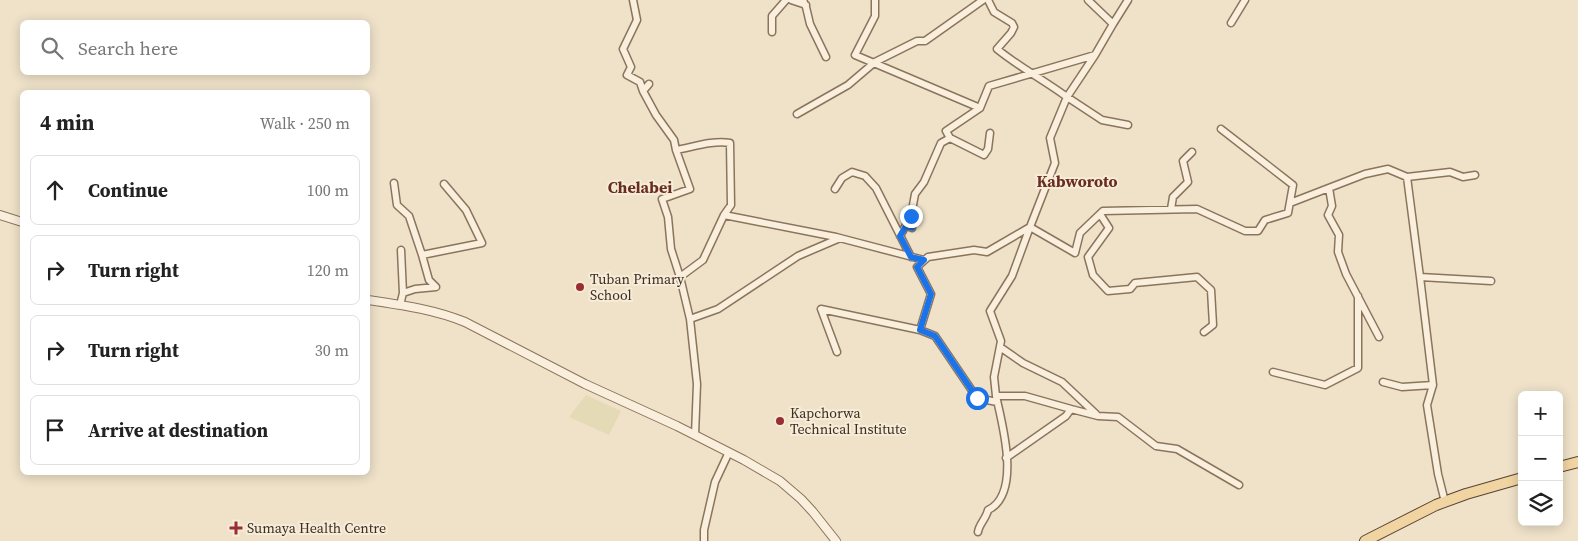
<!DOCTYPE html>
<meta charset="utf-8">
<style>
body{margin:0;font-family:"Source Serif 4",serif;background:#f2f2f2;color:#222}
.controls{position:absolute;right:15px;bottom:15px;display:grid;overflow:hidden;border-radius:8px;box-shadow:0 2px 12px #0003}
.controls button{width:45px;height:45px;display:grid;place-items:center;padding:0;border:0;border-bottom:1px solid #e0e0e0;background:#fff;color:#222;font:25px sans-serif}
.stop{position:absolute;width:15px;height:15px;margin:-11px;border:4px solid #1a73e8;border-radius:50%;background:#fff}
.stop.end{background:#1a73e8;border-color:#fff;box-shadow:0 1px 5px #0008}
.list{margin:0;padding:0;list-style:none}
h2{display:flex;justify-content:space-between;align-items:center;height:65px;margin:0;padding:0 20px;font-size:21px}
h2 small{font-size:16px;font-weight:400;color:#767676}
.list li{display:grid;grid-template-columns:32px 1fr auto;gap:15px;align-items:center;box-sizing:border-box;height:70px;margin:0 10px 10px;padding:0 10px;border:1px solid #e0e0e0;border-radius:8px}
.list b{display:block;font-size:19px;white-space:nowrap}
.list em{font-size:16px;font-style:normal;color:#767676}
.icon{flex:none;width:28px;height:28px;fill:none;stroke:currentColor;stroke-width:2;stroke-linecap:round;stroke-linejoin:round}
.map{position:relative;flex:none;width:1578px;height:541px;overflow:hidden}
.search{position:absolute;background:#fff;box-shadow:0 2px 12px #0003;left:20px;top:20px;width:350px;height:55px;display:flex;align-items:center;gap:12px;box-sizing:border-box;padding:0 18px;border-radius:8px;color:#767676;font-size:19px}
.panel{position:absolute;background:#fff;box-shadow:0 2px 12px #0003;left:20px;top:90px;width:350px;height:385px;border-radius:8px}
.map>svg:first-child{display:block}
</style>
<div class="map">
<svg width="1578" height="541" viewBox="0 0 1578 541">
<rect width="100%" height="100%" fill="#efe2c9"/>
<path fill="#e4dbb6" d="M586,395L621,411L609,435L569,417Z"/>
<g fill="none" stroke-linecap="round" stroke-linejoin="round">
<defs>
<path id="minor" d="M633,0L637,20L623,49L631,67L627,75L640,82L643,91
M791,0L806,5
M803,0L806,7L810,24L826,57
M875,0V16L855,55L980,108
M988,0L994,12L1012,23L1014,27L1011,33L997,49C1019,67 1044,80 1067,97L1095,55L1113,24L1088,0
M1231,23L1245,0
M1113,24L1128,0
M772,32V16L786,0
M649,84L643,91L656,115L674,140L676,150
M797,114L848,85L875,62L917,41H925L983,0
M1128,125L1102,120L1067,97L1050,138L1055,163L1030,227L1075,253L1080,233L1103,211L1197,209L1245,231H1258L1265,220L1288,213L1293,185L1221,129
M990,133L988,149L984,155L950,138L946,131L980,108L989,86L1095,55
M1407,177L1420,277L1491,281
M394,183L397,205L409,216L422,255
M1329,188L1332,206L1328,215L1339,235L1338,252L1346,274L1379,337
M835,189L842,178L852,172L865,176L876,188L911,257
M1290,203L1365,174L1388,169L1407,177L1450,172L1463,177L1475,175
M1171,209L1173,197L1188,182L1183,161L1192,152
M1100,214L1109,228L1088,257L1093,275L1108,291L1130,289L1135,283L1197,277L1211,290L1213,325L1204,332
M724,215L836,237L924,260
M900,236L906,225L912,228L911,216L915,194L924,182L941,143L950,138
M401,250L403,293
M680,277L671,249L668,217L662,199L690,189L676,150C693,147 713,140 730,143L731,205L724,215L703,260L680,277L690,319L718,309L798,256L840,238
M1420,277L1433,385L1427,405L1438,474L1445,502
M400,305L403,293L415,289L436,287L429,280L422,255L482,243L466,210L444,184
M690,319L697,384L695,435
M1000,347L1023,363L1062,382L1096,414
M837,352L821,309L920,330
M1273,372L1325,385L1358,368V296
M1383,382L1402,387L1433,385
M996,396L994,377L1001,341L990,311L1012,276L1030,227L987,252L974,250L928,257L917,267L931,294L920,330L935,336L977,398L997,402
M1071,409L1098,416L1118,417L1156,446L1177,449L1239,485
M978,532C979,524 986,519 988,510C1022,494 1002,423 996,396H1025L1071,409L1066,416L1006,458
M704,541V530L715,482L729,452"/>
<path id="tertiary" d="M0,215L22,222
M368,300C401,305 433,309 465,322L585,384L677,426L744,460L780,481L801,499L813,512L836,541"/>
<path id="primary" d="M1559,467L1578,462
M1365,541L1436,505L1466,494L1522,478"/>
</defs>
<use href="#minor" stroke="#8b745d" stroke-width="9"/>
<use href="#tertiary" stroke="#8b745d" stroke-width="10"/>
<use href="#primary" stroke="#594231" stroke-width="12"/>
<use href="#minor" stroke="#f9efdc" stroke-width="6"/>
<use href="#tertiary" stroke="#f9efdc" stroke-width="8"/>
<use href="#primary" stroke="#f0d5a2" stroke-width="10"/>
</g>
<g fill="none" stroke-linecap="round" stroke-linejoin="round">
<path stroke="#1a73e8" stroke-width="6" d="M911,216L912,228L906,226L900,236L911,257L924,260L917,267L931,294L920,330L935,336L977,398"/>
</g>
<g fill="#9a2d33" stroke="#f6ecd8" stroke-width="2">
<circle cx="580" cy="287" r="5"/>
<circle cx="780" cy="421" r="5"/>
<path d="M233.5 520.5h5v5h5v5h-5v5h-5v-5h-5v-5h5z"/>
</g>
<g text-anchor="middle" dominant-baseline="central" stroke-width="4" stroke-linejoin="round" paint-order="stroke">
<g font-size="14" fill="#3c2d21" stroke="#f6ecd8" text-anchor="start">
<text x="590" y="279">Tuban Primary<tspan x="590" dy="16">School</tspan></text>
<text x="790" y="413">Kapchorwa<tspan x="790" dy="16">Technical Institute</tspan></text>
<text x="247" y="528">Sumaya Health Centre</text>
</g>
<g font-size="16" font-weight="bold" fill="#682c20" stroke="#f6ecd8">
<text x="1077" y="181">Kabworoto</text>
<text x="640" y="187">Chelabei</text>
</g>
</g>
</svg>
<div class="controls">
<button>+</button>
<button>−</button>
<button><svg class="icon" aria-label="layers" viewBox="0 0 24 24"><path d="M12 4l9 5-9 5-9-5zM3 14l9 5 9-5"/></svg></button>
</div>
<div class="stop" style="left:977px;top:398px"></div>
<div class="stop end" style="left:911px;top:216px"></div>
<div class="search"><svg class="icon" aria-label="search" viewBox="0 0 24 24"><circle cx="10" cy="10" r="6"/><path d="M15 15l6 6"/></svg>Search here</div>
<section class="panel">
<h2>4 min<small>Walk · 250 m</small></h2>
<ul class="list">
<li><svg class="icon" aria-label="ahead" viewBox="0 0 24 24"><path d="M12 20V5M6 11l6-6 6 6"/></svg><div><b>Continue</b></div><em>100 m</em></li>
<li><svg class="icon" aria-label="right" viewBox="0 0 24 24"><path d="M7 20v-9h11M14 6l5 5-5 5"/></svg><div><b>Turn right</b></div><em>120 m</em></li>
<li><svg class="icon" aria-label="right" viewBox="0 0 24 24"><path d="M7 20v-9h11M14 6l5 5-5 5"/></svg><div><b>Turn right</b></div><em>30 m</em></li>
<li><svg class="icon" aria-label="arrive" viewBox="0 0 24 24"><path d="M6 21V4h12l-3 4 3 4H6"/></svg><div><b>Arrive at destination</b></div></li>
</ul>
</section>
</div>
